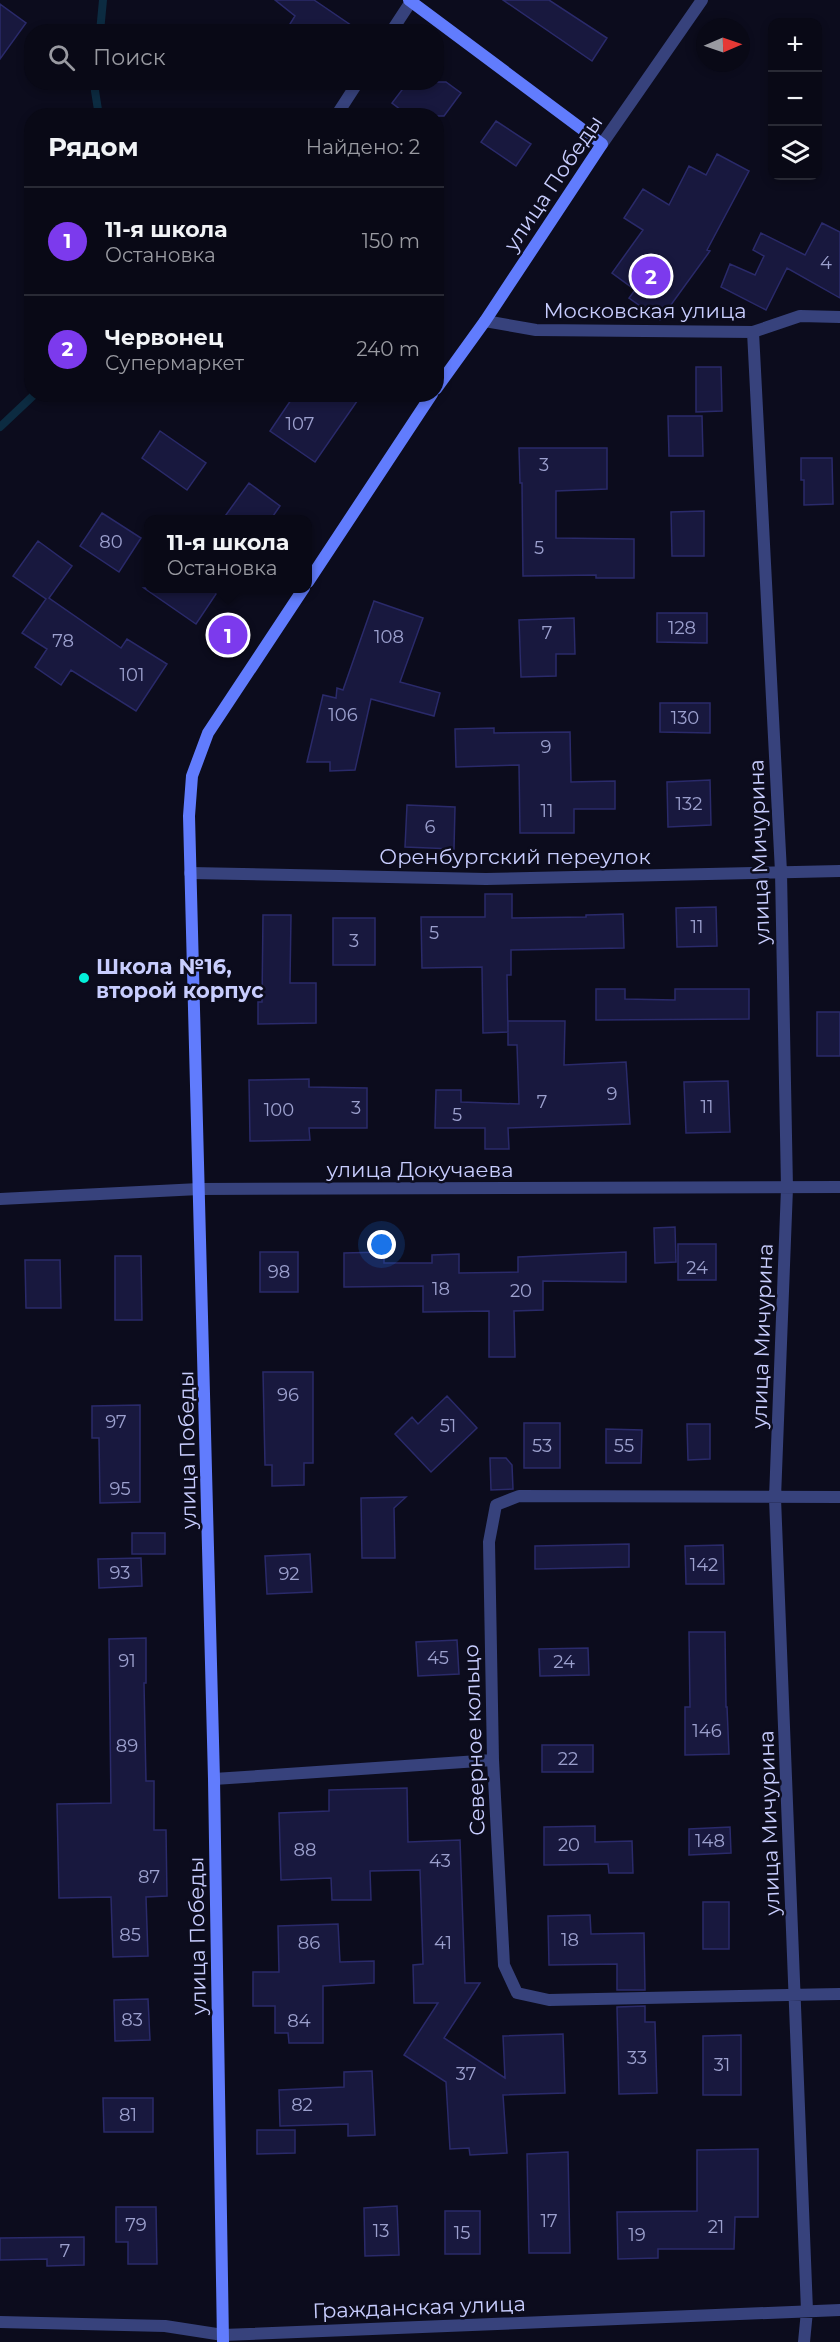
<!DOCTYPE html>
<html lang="ru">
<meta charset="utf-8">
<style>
body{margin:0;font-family:Montserrat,sans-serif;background:#171723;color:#f1f3f6}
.controls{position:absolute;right:18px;top:18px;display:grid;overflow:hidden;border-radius:12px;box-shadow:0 3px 9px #0003}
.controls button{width:54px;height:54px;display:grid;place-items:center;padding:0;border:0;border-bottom:2px solid #292a35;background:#090916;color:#f1f3f6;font:30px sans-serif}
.compass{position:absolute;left:696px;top:18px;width:54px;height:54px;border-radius:50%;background:#090916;box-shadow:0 3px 9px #0003;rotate:88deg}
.you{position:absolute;left:382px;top:1245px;width:21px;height:21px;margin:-15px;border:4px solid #fff;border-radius:50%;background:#1a73e8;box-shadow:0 0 0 9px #1a73e833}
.badge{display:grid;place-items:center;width:39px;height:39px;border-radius:50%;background:#7c3aed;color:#fff;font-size:20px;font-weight:700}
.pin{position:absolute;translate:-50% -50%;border:3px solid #fff;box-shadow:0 2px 6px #0006}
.popup{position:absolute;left:144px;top:515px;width:168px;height:78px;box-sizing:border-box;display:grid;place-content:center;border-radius:12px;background:#090916;filter:drop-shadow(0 2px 4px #0005);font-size:20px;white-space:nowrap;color:#999aa1}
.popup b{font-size:22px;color:#f1f3f6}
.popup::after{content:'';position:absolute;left:50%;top:100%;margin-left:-12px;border:12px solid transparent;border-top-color:#090916}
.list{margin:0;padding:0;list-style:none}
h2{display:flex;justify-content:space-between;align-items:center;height:78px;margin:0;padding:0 24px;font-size:26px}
h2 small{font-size:20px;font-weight:400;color:#999aa1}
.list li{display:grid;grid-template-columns:39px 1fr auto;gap:18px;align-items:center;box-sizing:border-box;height:108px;padding:0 24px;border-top:2px solid #292a35}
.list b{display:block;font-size:22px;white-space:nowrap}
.list p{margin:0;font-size:20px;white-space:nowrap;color:#999aa1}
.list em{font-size:20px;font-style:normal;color:#999aa1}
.icon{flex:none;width:33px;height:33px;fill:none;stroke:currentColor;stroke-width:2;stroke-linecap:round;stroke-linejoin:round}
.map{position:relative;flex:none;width:840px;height:2342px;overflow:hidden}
.search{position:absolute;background:#090916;box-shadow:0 3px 9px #0003;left:24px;top:24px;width:420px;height:66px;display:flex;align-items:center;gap:15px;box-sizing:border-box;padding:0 21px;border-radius:24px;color:#999aa1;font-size:22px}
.panel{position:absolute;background:#090916;box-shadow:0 3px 9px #0003;left:24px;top:108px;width:420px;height:294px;border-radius:24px}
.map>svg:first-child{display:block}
</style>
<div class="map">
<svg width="840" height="2342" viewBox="0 0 840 2342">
<rect width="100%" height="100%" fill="#0c0c1d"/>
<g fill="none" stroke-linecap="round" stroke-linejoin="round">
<path stroke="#0c2b41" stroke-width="8" d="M100,32L103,0
M95,82V91L99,116
M0,427L35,394"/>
</g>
<path fill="#18183e" stroke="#2a2a6a" stroke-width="1.5" d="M275,0H314L361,32H285L295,16Z
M503,0H549L607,38L592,61Z
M0,4L26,23L0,59Z
M408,82H446L461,93L444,116H409L392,103Z
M496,121L531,144L516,166L481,142Z
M717,154L749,171L707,250L710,251L660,320L629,298L635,290L612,273L643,230L624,218L643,189L669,205L689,166L706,175Z
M822,223L840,232V298L787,268L766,310L721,287L730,264L755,275L764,256L753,250L761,233L805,255Z
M696,367H721L722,411L696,412Z
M295,394H362L315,462L270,431Z
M668,416H702L703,456H669Z
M160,431L206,463L187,490L142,458Z
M519,448H607V489L556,491V538L634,539V578H596V575L523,576L522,483H520Z
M801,458H832L833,504L804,505V480H801Z
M249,483L280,506L271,519H223Z
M704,511V556H672L671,512Z
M102,513L141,538L119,572L80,546Z
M38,541L72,566L49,598L121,648L127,639L167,664L136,711L71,670L61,685L35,667L47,649L22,633L46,599L13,576Z
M144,588H220L196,624Z
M374,601L423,618L400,682L440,693L434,716L371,699L355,770L330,771V762H307L323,695L336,698L337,688L343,690Z
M657,613H707V643L657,642Z
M574,618L575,654H556V676L521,677L519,620Z
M660,703H710V733L660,732Z
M494,728V733L570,732L571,782L615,781V809H574V833H520L519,765L456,767L455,729Z
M710,780L711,825L668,827L667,782Z
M407,805L455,807L454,849L405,847Z
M485,894H512V918L586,917V915L623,914L624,948L511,950V975H507L508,1032L483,1033L482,967L422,968L421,917H485Z
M716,907L717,946L677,947L676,908Z
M263,915H291L290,983H316V1023L258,1024V1002H262Z
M333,918H375V965H333Z
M596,989H625V999L675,1000V989H749V1019L596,1020Z
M817,1012H840V1056H817Z
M508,1021H565L564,1065L626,1062L630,1124L508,1128L509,1149H485V1128H435L436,1090H461V1102L519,1104L517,1045H508Z
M309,1079V1087L367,1088V1128H309L310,1140L250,1141L249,1080Z
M728,1081L730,1132L686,1133L684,1082Z
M675,1227L676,1262L655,1263L654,1228Z
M678,1244H716V1280H678Z
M260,1252H298V1292H260Z
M384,1252V1263H432V1255L459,1254V1273L518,1272V1257L626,1252V1282L543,1281V1310L514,1311L515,1357H489V1311L423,1312V1286L344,1287V1253Z
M115,1256H141L142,1320H115Z
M25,1260H60L61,1308H26Z
M263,1372H313V1463H304V1485L272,1486V1465H265Z
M447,1396L477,1428L431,1472L395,1434L412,1417L418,1424Z
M140,1405V1502L100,1503L99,1438H92V1406Z
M524,1423H560V1468H524Z
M687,1424H710V1459L688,1460Z
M606,1429L642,1430L641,1463H606Z
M490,1458H506L512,1465L513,1489L491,1490Z
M406,1497L394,1508L395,1558H362L361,1498Z
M132,1533H165V1554H132Z
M629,1544V1567L535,1569V1546Z
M723,1545L724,1584H686L685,1546Z
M310,1554L312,1592L267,1594L265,1556Z
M141,1558L142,1586L99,1588L98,1559Z
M689,1632H725L726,1707H727L729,1754L685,1755V1707H690Z
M146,1638V1683H144L146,1781H154V1830H166L167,1896L146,1897L148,1956L113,1957L111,1897L59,1898L57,1804L111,1803L109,1639Z
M457,1640L459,1674L418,1676L416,1642Z
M588,1648L589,1675L540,1676L539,1649Z
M542,1745H593V1772H542Z
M407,1788L408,1842L460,1840L465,1983H480L444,2038L505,2078L503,2036L563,2034L565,2093L503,2095L507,2153L470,2155L469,2148L450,2149L446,2082L404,2055L438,2003H414L413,1965L423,1964L420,1870L370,1871L371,1900H332L331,1878L281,1880L279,1813L329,1811V1790Z
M595,1826V1842L632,1841L633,1873H609L608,1864L544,1865V1827Z
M730,1827L731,1853L689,1855V1829Z
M703,1902H729V1949H703Z
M590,1915L591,1934L644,1933L645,1990H617V1964L549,1965L548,1916Z
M338,1924L340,1962L374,1961V1983L323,1986V2043H289L288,2033H275V2006H253V1972H279L278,1926Z
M148,1999L150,2040L115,2041L114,2000Z
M645,2006V2022H655L657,2093L619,2094L617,2007Z
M741,2035V2095H703V2036Z
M372,2071L375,2135L348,2136V2124L280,2126L279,2090L344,2087V2072Z
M103,2098H153V2132H104Z
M257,2130H295V2153L257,2154Z
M758,2149V2217H735L734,2249H658V2258L618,2259L617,2212L697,2211V2150Z
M568,2152L570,2253H529L527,2154Z
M397,2206L399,2255L365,2256L364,2208Z
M116,2207H156L157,2264H128V2242H116Z
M445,2211H480V2254H445Z
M84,2237V2265L47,2266V2259L0,2260V2238Z"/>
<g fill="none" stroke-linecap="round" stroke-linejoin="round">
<path stroke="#37427c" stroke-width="12" d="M391,32L412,0
M336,116L358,82
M602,144L702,0
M485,321L536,330L753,332L800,316L840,317
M753,332L781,872L787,1188L775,1498L807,2311L804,2342
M190,873L486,879L840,871
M0,1199L199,1189L840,1187
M840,1497L519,1496L496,1505L489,1542L493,1760L504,1965L517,1993L549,2000L840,1994
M214,1779L493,1760
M0,2322L165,2326L223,2335L840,2310"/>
<path stroke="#617cfd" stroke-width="12" d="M409,0L602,144L485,321L436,389
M308,582L432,394
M223,2342L214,1779L189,816L192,776L208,733L304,588"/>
</g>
<circle fill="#03f0d9" stroke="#0c0c1d" stroke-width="2" cx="84" cy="978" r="6"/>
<g text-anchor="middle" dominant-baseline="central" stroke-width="5" stroke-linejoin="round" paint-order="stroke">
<g font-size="18" fill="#9ca0ce">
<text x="826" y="263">4</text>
<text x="300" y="424">107</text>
<text x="544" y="465">3</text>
<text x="111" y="542">80</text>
<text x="539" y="548">5</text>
<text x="682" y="628">128</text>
<text x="547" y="633">7</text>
<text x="389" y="637">108</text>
<text x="63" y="641">78</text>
<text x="132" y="675">101</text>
<text x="343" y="715">106</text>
<text x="685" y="718">130</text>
<text x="546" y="747">9</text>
<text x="689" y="804">132</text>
<text x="547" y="811">11</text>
<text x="430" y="827">6</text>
<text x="697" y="927">11</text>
<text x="434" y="933">5</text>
<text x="354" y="941">3</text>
<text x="612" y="1094">9</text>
<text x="542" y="1102">7</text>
<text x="707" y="1107">11</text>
<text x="356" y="1108">3</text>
<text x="279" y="1110">100</text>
<text x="457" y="1115">5</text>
<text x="697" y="1268">24</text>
<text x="279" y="1272">98</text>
<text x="441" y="1289">18</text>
<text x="521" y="1291">20</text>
<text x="288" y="1395">96</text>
<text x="116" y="1422">97</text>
<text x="448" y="1426">51</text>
<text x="542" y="1446">53</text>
<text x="624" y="1446">55</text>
<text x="120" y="1489">95</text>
<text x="704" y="1565">142</text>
<text x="120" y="1573">93</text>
<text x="289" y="1574">92</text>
<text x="438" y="1658">45</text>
<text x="127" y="1661">91</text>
<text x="564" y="1662">24</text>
<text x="707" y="1731">146</text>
<text x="127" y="1746">89</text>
<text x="568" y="1759">22</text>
<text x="710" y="1841">148</text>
<text x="569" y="1845">20</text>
<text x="305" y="1850">88</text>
<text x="440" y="1861">43</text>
<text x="149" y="1877">87</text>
<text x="130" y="1935">85</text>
<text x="570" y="1940">18</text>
<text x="309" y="1943">86</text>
<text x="443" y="1943">41</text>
<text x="132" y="2020">83</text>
<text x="299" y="2021">84</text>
<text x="637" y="2058">33</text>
<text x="722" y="2065">31</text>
<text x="466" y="2074">37</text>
<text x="302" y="2105">82</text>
<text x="128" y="2115">81</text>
<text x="549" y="2221">17</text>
<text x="136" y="2225">79</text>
<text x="716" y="2227">21</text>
<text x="381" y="2231">13</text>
<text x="462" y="2233">15</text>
<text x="637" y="2235">19</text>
<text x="65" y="2251">7</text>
</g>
<g font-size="21" fill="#c8cdfe" stroke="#0c0c1d">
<text transform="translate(553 183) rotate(-56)">улица Победы</text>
<text x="645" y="310">Московская улица</text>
<text transform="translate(759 852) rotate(-92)">улица Мичурина</text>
<text x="515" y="856">Оренбургский переулок</text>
<text x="420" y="1169">улица Докучаева</text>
<text transform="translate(762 1336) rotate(-88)">улица Мичурина</text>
<text transform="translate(187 1450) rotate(-91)">улица Победы</text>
<text transform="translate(474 1740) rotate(-92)">Северное кольцо</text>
<text transform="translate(769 1823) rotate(-92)">улица Мичурина</text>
<text transform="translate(197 1936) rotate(-91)">улица Победы</text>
<text transform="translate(419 2307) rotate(-2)">Гражданская улица</text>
</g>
<g font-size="21" font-weight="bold" fill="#c8cdfe" stroke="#0c0c1d" text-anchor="start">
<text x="96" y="966">Школа №16,<tspan x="96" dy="24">второй корпус</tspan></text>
</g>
</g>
</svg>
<div class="controls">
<button>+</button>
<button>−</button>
<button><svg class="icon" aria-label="layers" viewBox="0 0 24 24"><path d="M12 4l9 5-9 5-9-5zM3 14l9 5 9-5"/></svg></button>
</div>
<svg class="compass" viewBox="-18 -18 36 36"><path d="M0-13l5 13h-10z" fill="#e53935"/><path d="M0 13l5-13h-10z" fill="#999aa1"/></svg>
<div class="you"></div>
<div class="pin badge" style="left:228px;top:635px">1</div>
<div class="popup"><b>11-я школа</b>Остановка</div>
<div class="pin badge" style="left:651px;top:276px">2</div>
<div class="search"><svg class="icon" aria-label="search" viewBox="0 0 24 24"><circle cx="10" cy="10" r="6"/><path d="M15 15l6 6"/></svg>Поиск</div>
<section class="panel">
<h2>Рядом<small>Найдено: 2</small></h2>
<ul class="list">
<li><span class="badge">1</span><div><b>11-я школа</b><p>Остановка</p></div><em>150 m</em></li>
<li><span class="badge">2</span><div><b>Червонец</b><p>Супермаркет</p></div><em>240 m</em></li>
</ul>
</section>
</div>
